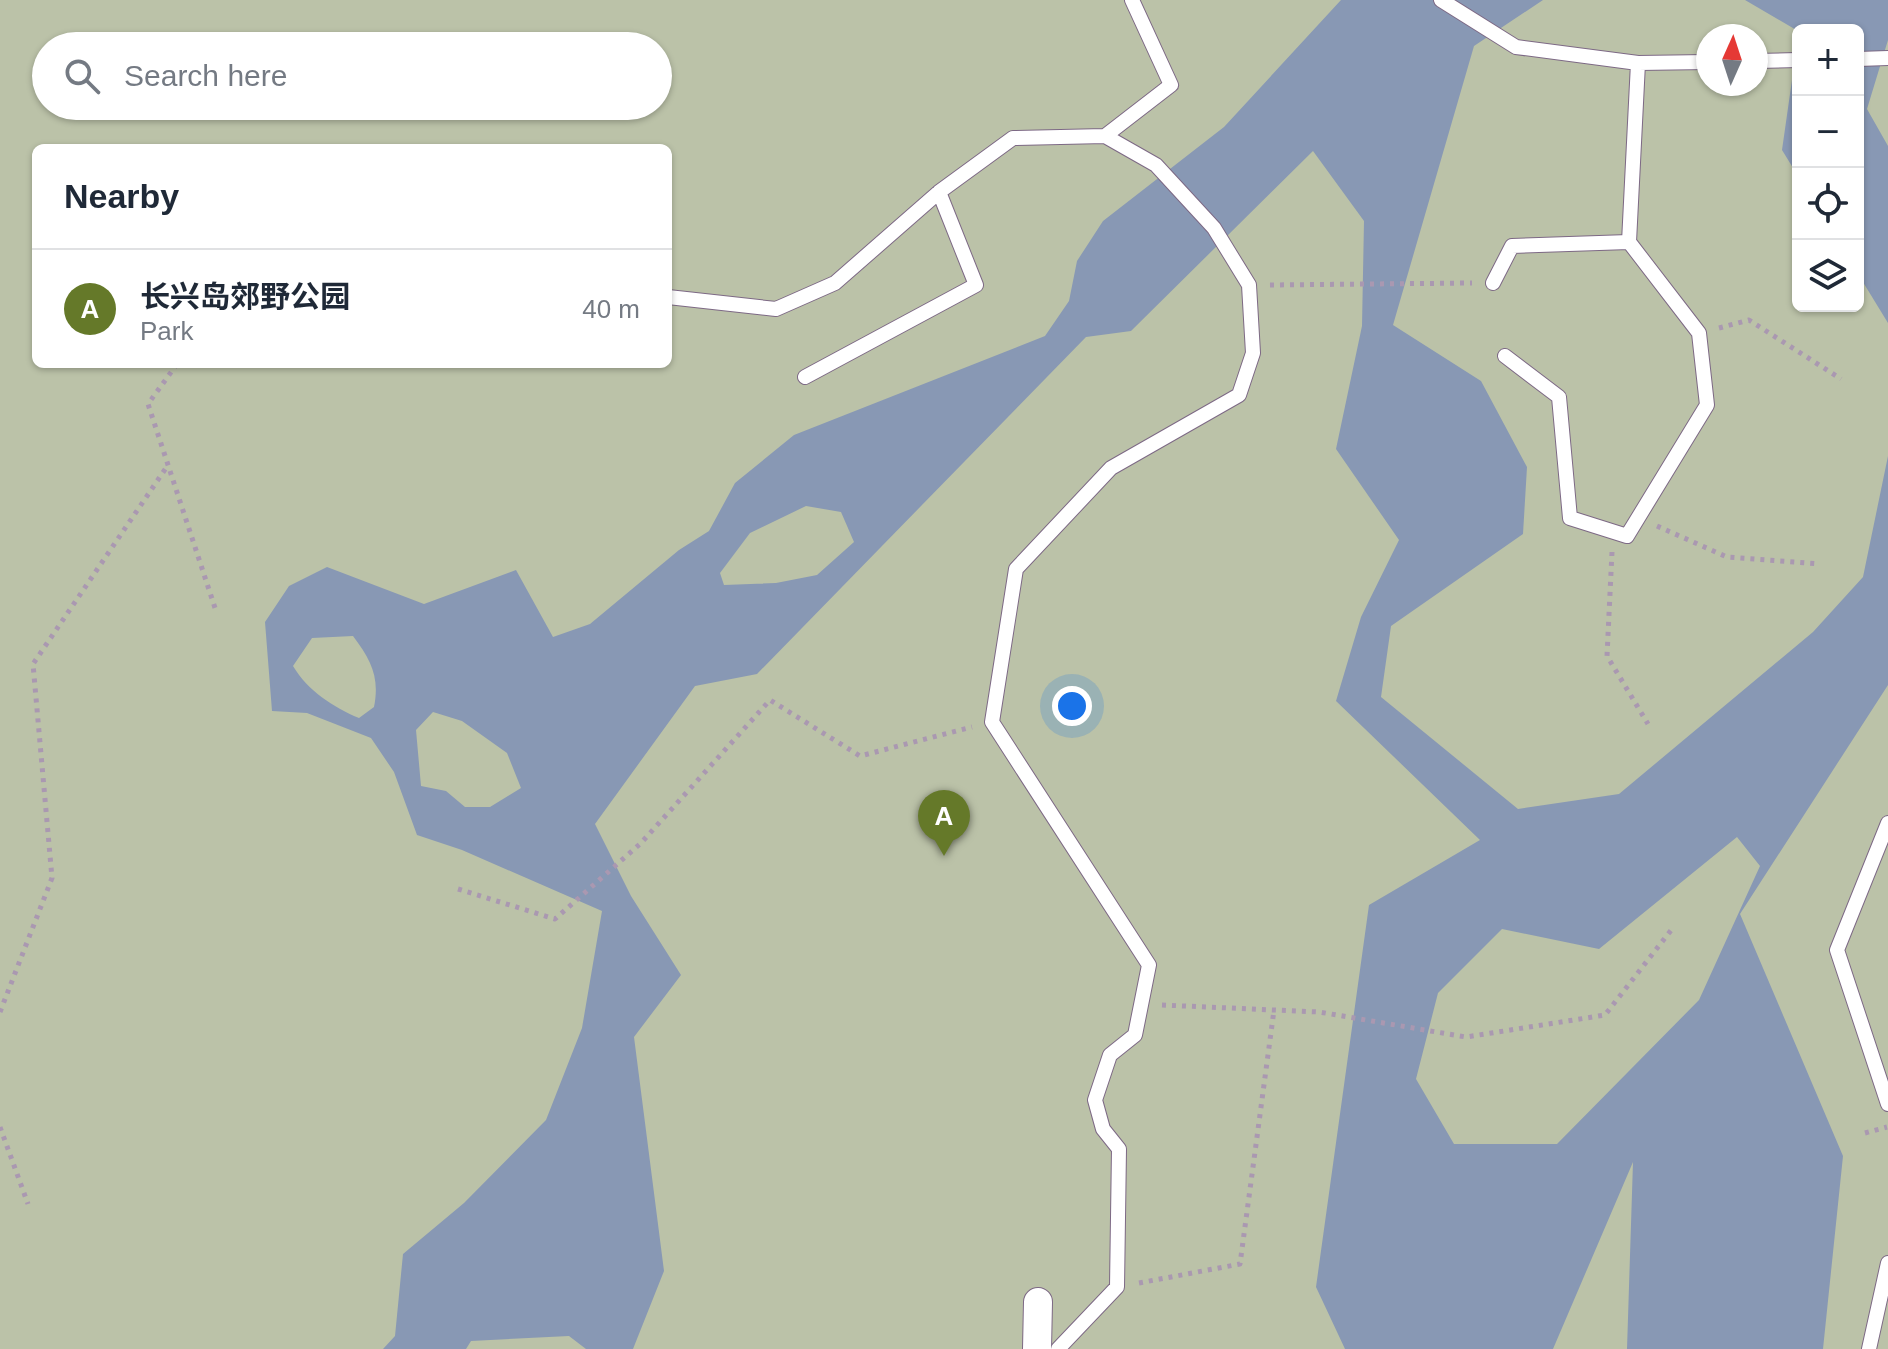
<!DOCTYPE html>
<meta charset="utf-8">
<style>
body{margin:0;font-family:Arial,"Noto Sans SC",sans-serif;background:#f6f6f7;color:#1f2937}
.controls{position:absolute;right:24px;top:24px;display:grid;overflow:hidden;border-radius:12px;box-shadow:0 2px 6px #0004}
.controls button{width:72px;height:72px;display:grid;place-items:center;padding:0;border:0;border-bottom:2px solid #e0e1e3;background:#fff;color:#1f2937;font:40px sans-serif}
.compass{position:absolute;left:1696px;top:24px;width:72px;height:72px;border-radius:50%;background:#fff;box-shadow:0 2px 6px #0004;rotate:3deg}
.you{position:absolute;left:1072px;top:706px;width:28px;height:28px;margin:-20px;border:6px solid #fff;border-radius:50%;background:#1a73e8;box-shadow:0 0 0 12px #1a73e833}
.badge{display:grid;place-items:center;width:52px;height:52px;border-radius:50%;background:#657929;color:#fff;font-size:26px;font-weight:700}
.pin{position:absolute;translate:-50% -66px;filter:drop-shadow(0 2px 4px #0008)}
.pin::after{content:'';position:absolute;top:42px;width:28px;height:24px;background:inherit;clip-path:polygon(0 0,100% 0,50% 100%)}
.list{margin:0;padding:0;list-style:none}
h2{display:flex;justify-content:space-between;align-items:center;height:104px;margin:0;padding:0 32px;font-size:34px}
h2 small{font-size:26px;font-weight:400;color:#747a83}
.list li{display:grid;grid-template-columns:52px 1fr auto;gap:24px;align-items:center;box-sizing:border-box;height:120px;padding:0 32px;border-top:2px solid #e0e1e3}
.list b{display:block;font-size:30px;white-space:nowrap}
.list p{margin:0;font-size:26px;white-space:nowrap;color:#747a83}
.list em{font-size:26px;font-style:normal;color:#747a83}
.icon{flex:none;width:44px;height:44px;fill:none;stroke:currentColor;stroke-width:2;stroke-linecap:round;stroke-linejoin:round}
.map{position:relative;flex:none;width:1888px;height:1349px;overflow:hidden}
.search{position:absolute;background:#fff;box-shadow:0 2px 6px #0004;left:32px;top:32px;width:640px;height:88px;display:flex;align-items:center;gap:20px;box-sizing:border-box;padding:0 28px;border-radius:44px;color:#747a83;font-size:30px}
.panel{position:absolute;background:#fff;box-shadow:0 2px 6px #0004;left:32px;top:144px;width:640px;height:224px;border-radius:12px}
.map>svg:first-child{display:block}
</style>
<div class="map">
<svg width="1888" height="1349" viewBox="0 0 1888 1349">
<rect width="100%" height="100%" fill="#f3dcfd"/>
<path fill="#bbc2a8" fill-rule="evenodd" d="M0,0H1888V1349H0ZM1798,30H1858V306H1798ZM1708,36H1756V84H1708ZM46,46H658V106H46ZM36,148H668V364H36Z"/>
<path fill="#8898b4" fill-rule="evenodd" d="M1341,0H1543L1474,46L1393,325L1481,381L1527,467L1523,534L1391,626L1381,697L1518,809L1619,794L1813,632L1863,577L1888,456V685L1740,914L1843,1156L1823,1349H1627L1633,1162L1553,1349H1345L1316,1287L1369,905L1480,840L1336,701L1361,617L1399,540L1336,449L1362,326L1364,221L1313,151L1131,331L1086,337L757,674L695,686L595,824L631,896L681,975L634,1037L664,1271L633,1349H586L569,1336L471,1341L466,1349H383L395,1336L403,1254L464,1203L546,1120L582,1028L602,911L462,850L417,835L394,772L371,738L307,713L272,711L265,622L289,586L327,567L424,604L516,570L553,637L590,624L679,550L709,531L735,483L794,435L1045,336L1069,301L1077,261L1103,221L1224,127ZM806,506L841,512L854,542L817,575L776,583L724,585L720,573L750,533ZM353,636C371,660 380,677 374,707L359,718C333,707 308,691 293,666L312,638ZM433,712L462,721L507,753L521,788L490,807H465L446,791L421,786L416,730ZM1737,837L1760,866L1699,1000L1557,1144H1454L1416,1079L1438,993L1502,929L1599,949Z
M1745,0H1888V40L1867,109L1888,146V323L1858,274V30L1798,31Z
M1798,38V176L1782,150Z"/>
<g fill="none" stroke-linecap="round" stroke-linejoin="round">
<defs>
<path id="lane" d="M1441,0L1516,47L1638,63L1708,62
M1858,59L1888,58
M1756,61L1798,60
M1105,136L1171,85L1132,0
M1629,242L1638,63
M1493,283L1512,246L1629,242L1699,333L1707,405L1627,536L1570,518L1559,397L1505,356
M668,297L776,309L835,283L939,192L1013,138L1105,136L1156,165L1214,228L1249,285L1253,353L1239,395L1111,468L1016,569L992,722L1149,965L1135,1035L1110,1055L1095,1100L1103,1129L1119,1149L1117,1287L1058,1349
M805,377L976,285L939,192
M1888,823L1837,950L1888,1104
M1869,1349L1888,1263"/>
<path id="street" d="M1037,1349L1038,1302"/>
</defs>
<use href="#lane" stroke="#7d6985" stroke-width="16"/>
<use href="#street" stroke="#7d6985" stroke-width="30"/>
<path stroke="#aa98b1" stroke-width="5" stroke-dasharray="4 6" stroke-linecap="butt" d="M1270,285L1472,283
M1719,328L1749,320L1841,379
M177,364L148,404L216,611
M1657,526L1727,557L1820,564
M1612,552L1607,656L1648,724
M458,889L555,919L641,843L770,700L860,756L972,727
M1162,1005L1319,1012L1466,1037L1605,1015L1672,929
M0,1012L52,878L33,664L168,465
M0,1127L28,1204
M1865,1133L1887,1127
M1139,1283L1240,1264L1274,1010"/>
<use href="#lane" stroke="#fff" stroke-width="14"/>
<use href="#street" stroke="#fff" stroke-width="28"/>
</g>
</svg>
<div class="controls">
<button>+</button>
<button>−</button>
<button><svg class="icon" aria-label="locate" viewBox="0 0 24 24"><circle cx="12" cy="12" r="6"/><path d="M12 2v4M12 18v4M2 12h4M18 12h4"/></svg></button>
<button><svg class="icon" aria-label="layers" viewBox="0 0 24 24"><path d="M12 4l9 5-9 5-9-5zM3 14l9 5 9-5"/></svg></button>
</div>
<svg class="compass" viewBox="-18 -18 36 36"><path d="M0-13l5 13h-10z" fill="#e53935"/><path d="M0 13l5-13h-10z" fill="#747a83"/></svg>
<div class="you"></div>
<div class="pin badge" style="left:944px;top:856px">A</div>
<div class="search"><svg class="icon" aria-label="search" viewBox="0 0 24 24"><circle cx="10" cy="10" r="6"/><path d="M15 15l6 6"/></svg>Search here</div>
<section class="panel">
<h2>Nearby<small></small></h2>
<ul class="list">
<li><span class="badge">A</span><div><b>长兴岛郊野公园</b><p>Park</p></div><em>40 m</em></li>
</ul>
</section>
</div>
